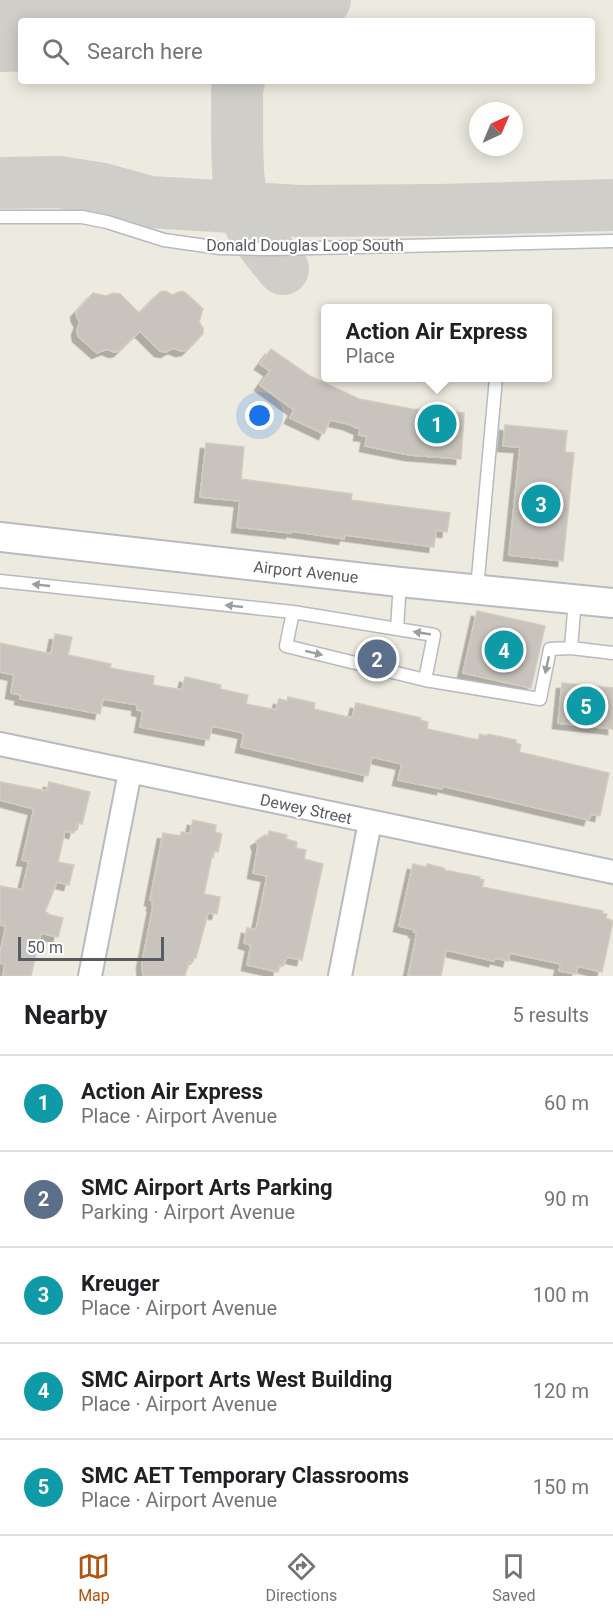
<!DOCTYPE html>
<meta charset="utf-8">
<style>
body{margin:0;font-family:Roboto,sans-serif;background:#f2f2f2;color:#202124}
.compass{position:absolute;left:469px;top:102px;width:54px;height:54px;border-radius:50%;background:#fff;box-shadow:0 3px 15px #0003;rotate:44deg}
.scale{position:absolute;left:18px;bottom:15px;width:146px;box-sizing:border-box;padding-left:6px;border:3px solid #585c62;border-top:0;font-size:16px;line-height:21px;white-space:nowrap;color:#585c62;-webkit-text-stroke:4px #fff;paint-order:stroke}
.you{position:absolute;left:260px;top:416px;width:21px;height:21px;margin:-15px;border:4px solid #fff;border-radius:50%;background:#1a73e8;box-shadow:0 0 0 9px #1a73e833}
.badge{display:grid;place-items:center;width:39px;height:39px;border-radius:50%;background:#b45309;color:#fff;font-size:20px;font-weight:700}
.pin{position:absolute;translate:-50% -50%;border:3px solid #fff;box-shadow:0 2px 6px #0006}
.popup{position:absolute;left:321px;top:304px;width:231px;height:78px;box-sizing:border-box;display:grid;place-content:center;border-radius:6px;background:#fff;filter:drop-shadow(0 2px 4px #0005);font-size:20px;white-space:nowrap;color:#757577}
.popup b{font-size:22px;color:#202124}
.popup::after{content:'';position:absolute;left:50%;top:100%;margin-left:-12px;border:12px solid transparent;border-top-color:#fff}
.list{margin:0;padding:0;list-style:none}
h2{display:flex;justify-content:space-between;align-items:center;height:78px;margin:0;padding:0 24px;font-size:26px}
h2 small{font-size:20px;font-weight:400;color:#757577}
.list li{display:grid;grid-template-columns:39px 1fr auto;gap:18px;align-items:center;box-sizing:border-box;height:96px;padding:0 24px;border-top:2px solid #e0e0e0}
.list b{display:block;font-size:22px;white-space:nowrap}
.list p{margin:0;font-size:20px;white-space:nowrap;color:#757577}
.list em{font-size:20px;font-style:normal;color:#757577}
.icon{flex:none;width:33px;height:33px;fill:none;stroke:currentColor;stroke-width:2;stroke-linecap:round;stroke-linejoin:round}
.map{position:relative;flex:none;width:613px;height:976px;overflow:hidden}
.search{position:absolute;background:#fff;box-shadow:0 3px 15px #0003;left:18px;right:18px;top:18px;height:66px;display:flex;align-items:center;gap:15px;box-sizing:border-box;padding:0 21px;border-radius:6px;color:#757577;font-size:22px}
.sheet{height:558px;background:#fff}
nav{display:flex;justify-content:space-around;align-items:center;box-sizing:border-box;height:84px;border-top:2px solid #e0e0e0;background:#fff;font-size:16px;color:#757577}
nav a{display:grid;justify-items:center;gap:3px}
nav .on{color:#b45309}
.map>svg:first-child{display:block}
</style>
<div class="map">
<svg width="613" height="976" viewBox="0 0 613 976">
<defs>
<filter id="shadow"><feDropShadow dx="-5.5" dy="5.5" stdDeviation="0" flood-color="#0004"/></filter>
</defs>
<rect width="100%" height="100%" fill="#edeadf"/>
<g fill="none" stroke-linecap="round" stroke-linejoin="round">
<path stroke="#d0cec9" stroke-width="52" d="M131,3L165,8L195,21
M274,21L294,8L325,0
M239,81L237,90C238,125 233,194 250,224C258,240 272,255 283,269
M0,183L59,182L103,189L150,202L300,211L439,210L613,205"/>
<path stroke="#d0cec9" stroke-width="130" d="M0,7L264,0"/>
</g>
<path fill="#c8c4bd" stroke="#d2ccbe" stroke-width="1.5" filter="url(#shadow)" d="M166,291L172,295L182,291L186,293L203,309L199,322L203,328V334L187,350L181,351L173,348L166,352L160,351L140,331L119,351L114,352L107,349L97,353L78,336L77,330L80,322L77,317L76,312L93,293L106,296L113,293L120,294L139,313L160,292Z
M271,349L310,376L359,399L412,409L464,413L461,459L410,455L365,446L367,436L359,435L360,429L348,424L330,420L324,434L290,418L294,410L260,385L270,371L260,364Z
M505,425L567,431L565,452L574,453L563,561L509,555L520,447L503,446Z
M206,443L244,447L241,479L352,494L351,500L450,513L447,532L436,530L434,547L345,535L344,539L291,531V533L237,527L240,501L200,497Z
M477,611L545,626L531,688L463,673Z
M55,634L72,637L68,655L111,664L110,668L154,676L153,685L182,690L185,677L221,685L220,689L248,695L246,704L276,710L279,699L287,701L288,697L315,703L314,709L352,718L356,703L421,718L420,720L428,722L427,729L478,740L480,734L487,736L488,734L516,740V743L521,745L519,752L609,773L600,816L591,814L589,820L442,786V789L398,780L402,764L372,757L368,776L241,747L244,733L212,726L209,740L140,727L143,711L137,710L138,705L103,699L100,714L20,699L21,695L11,693L14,675L0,672V643L51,654Z
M562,683L613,688V729L558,723Z
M0,782L47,791L49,782L90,792L82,824L77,823L74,833L65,831L58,862L74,865L69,885L57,882L45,912L48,913L47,914L63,918L58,937L41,933L31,976H3L5,964L0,963V953L6,926L0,925V886L22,890L29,861L22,860L34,809L0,800Z
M193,820L216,825L215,832L222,834L218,852L213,851L204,894L220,897L217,914L208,913L196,958H194L193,962L189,961L185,976H143L142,963L153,906L152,905L153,901L150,900L163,833L181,836V832L190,834Z
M269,831L287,835L286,839L297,842L296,848L306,850L304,859L323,864L302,960L287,957L283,966L279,965L278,972L247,965L251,945L244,943L247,928L256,930L267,876L253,873L258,846L256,841L265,835L268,836Z
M413,864L426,867L427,864L444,868V870L480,877L479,879L484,880L482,887L603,911L602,913L607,914L606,918L613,921L602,972L578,966L576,974L559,971L561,964L510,953L508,961L495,958L494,961L446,950L441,976H408L417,932H414L415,930L399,926Z"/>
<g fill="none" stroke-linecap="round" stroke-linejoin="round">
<defs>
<path id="service" d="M0,217H82L107,222L164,240L220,248L271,249L613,241
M0,581L293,612
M477,589L496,378
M397,629L400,582
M571,648L575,599
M425,680L434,635L293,612L286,646L425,680L540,699L550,649L571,648L613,653"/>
<path id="minor" d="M0,744L613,872
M90,976L130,772
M340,976L370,822"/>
<path id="tertiary" d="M0,537L400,582L613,603"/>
</defs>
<use href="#service" stroke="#b8bac0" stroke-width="15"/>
<use href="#minor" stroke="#b8bac0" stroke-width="26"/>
<use href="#tertiary" stroke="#b8bac0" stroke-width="32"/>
<use href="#service" stroke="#fff" stroke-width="12"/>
<use href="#minor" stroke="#fff" stroke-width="22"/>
<use href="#tertiary" stroke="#fff" stroke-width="28"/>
</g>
<defs><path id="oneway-solid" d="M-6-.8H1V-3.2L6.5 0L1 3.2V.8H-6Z" transform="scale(1.5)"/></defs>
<g fill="#9b9da1">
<use href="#oneway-solid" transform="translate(41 585) rotate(-174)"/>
<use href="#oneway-solid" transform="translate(234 606) rotate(-174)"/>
<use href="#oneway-solid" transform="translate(422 633) rotate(-171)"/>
<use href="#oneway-solid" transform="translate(314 653) rotate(14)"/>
<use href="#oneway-solid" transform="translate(547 665) rotate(102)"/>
</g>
<g text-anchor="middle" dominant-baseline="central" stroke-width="4.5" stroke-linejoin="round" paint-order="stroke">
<g font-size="16" fill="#585c62" stroke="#fff">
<text x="305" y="245">Donald Douglas Loop South</text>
<text transform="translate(306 572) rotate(6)">Airport Avenue</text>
<text transform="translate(306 809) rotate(12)">Dewey Street</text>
</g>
</g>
</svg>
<svg class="compass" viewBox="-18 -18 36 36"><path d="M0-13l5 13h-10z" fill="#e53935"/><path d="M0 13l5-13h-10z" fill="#757577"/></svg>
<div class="scale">50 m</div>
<div class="you"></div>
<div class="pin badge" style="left:437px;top:424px;background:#0f9aa8">1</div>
<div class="popup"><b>Action Air Express</b>Place</div>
<div class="pin badge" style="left:377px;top:659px;background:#5c6f8a">2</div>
<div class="pin badge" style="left:541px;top:504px;background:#0f9aa8">3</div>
<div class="pin badge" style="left:504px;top:650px;background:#0f9aa8">4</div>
<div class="pin badge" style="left:586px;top:706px;background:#0f9aa8">5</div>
<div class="search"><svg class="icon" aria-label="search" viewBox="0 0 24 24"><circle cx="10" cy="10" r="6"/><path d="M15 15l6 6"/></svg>Search here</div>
</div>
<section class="sheet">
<h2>Nearby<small>5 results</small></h2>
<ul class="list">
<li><span class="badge" style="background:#0f9aa8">1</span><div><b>Action Air Express</b><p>Place · Airport Avenue</p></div><em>60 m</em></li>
<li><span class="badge" style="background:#5c6f8a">2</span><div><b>SMC Airport Arts Parking</b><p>Parking · Airport Avenue</p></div><em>90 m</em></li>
<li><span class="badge" style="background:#0f9aa8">3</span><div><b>Kreuger</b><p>Place · Airport Avenue</p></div><em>100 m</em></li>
<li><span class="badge" style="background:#0f9aa8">4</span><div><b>SMC Airport Arts West Building</b><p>Place · Airport Avenue</p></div><em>120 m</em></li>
<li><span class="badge" style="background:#0f9aa8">5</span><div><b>SMC AET Temporary Classrooms</b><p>Place · Airport Avenue</p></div><em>150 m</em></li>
</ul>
</section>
<nav>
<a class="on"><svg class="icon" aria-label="map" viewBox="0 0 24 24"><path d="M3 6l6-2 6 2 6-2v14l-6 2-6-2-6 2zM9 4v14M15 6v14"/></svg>Map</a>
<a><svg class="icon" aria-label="directions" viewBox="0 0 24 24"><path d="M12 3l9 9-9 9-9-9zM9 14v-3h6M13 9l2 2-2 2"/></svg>Directions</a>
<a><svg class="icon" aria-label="saved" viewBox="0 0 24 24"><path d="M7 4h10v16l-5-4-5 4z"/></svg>Saved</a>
</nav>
